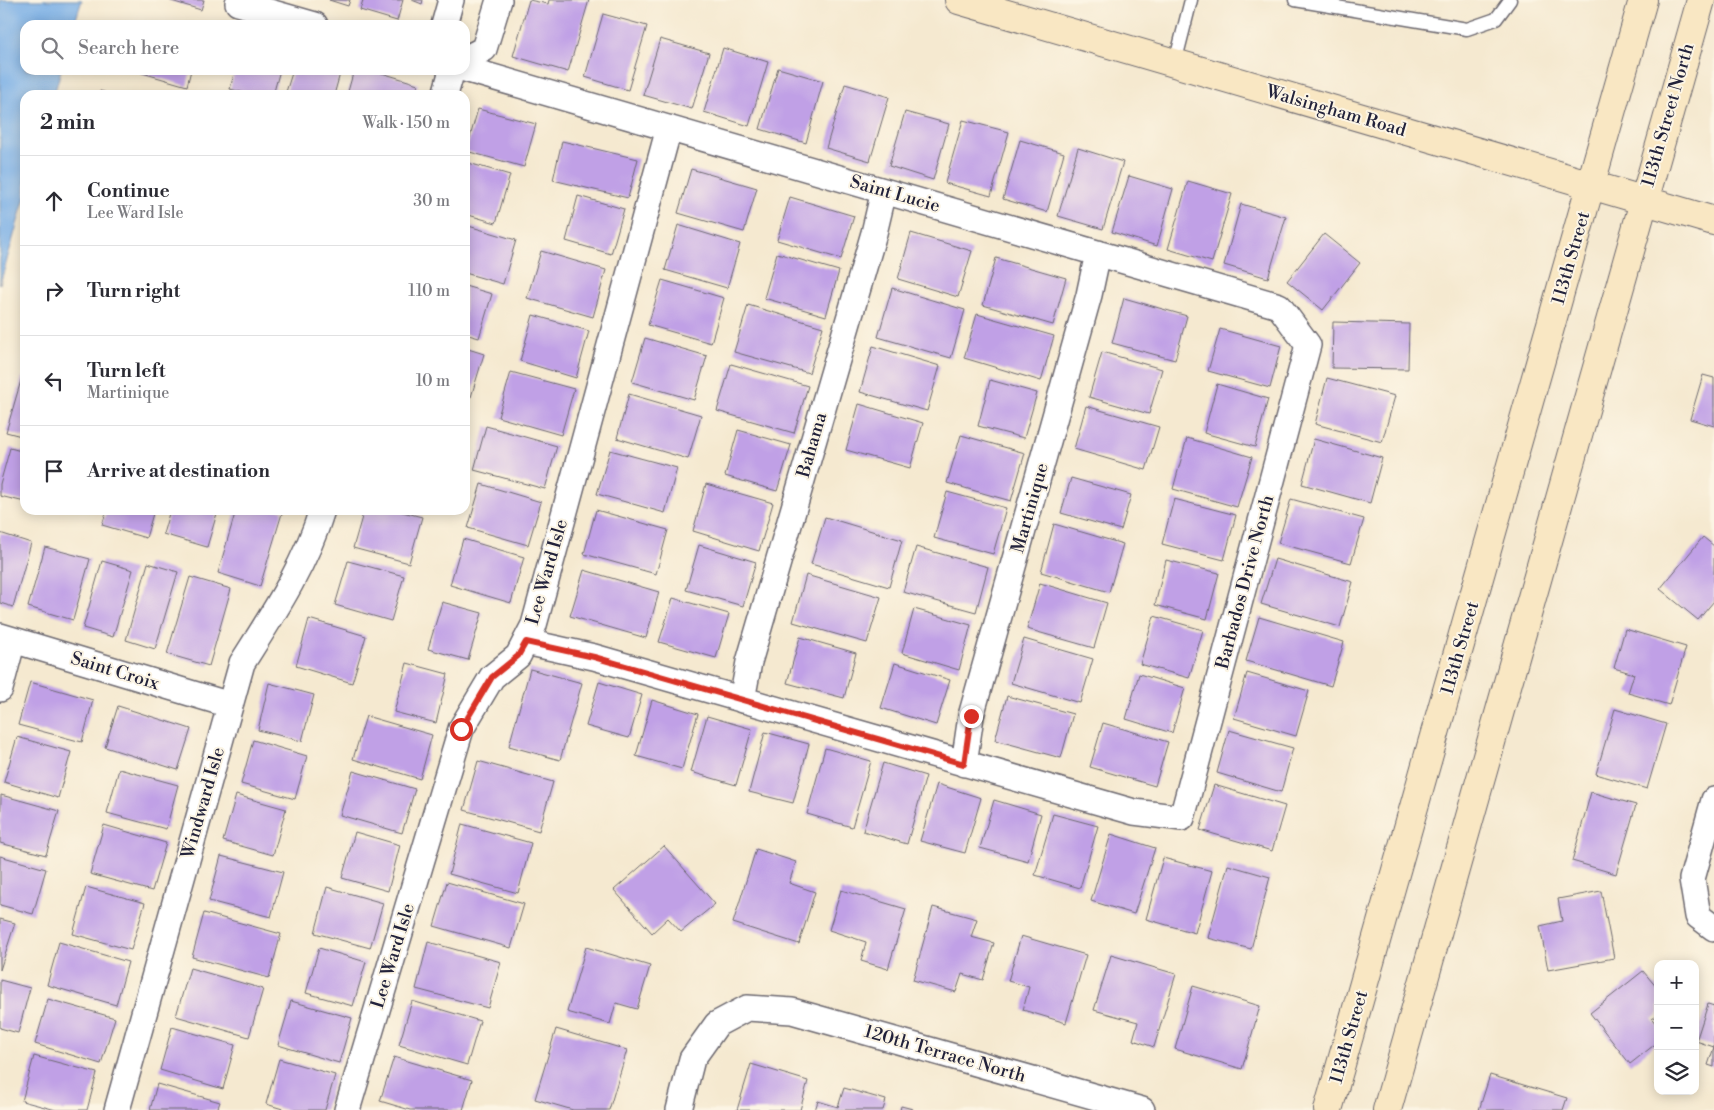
<!DOCTYPE html>
<meta charset="utf-8">
<style>
body{margin:0;font-family:"Libre Bodoni",serif;background:#f2f2f3;color:#2b2b33}
.controls{position:absolute;right:15px;bottom:15px;display:grid;overflow:hidden;border-radius:10px;box-shadow:0 2px 12px #0003}
.controls button{width:45px;height:45px;display:grid;place-items:center;padding:0;border:0;border-bottom:1px solid #e1e1e2;background:#fff;color:#2b2b33;font:25px sans-serif}
.stop{position:absolute;width:15px;height:15px;margin:-11px;border:4px solid #d93025;border-radius:50%;background:#fff}
.stop.end{background:#d93025;border-color:#fff;box-shadow:0 1px 5px #0008}
.list{margin:0;padding:0;list-style:none}
h2{display:flex;justify-content:space-between;align-items:center;height:65px;margin:0;padding:0 20px;font-size:21px}
h2 small{font-size:16px;font-weight:400;color:#7c7c81}
.list li{display:grid;grid-template-columns:32px 1fr auto;gap:15px;align-items:center;box-sizing:border-box;height:90px;padding:0 20px;border-top:1px solid #e1e1e2}
.list b{display:block;font-size:19px;white-space:nowrap}
.list p{margin:0;font-size:16px;white-space:nowrap;color:#7c7c81}
.list em{font-size:16px;font-style:normal;color:#7c7c81}
.icon{flex:none;width:28px;height:28px;fill:none;stroke:currentColor;stroke-width:2;stroke-linecap:round;stroke-linejoin:round}
.map{position:relative;flex:none;width:1714px;height:1110px;overflow:hidden}
.search{position:absolute;background:#fff;box-shadow:0 2px 12px #0003;left:20px;top:20px;width:450px;height:55px;display:flex;align-items:center;gap:12px;box-sizing:border-box;padding:0 18px;border-radius:15px;color:#7c7c81;font-size:19px}
.panel{position:absolute;background:#fff;box-shadow:0 2px 12px #0003;left:20px;top:90px;width:450px;height:425px;border-radius:15px}
.map>svg:first-child{display:block}
</style>
<div class="map">
<svg width="1714" height="1110" viewBox="0 0 1714 1110">
<rect width="100%" height="100%" fill="#fcf5e5"/>
<filter id="ink" filterUnits="userSpaceOnUse"><feTurbulence type="fractalNoise" baseFrequency=".02" numOctaves="2"/><feDisplacementMap in="SourceGraphic" scale="10" xChannelSelector="R" yChannelSelector="G"/><feConvolveMatrix kernelMatrix="1 2 1 2 8 2 1 2 1" color-interpolation-filters="sRGB"/></filter>
<filter id="wash" filterUnits="userSpaceOnUse"><feTurbulence type="fractalNoise" baseFrequency=".0096" numOctaves="4" result="noise"/><feDisplacementMap in="SourceGraphic" scale="20" xChannelSelector="R" yChannelSelector="G"/><feGaussianBlur stdDeviation="1.12" result="paint"/><feColorMatrix in="noise" values="0 0 0 0 0 0 0 0 0 0 0 0 0 0 0 0 0 1.4 0 .05"/><feComposite in="paint" operator="in"/></filter>
<g filter="url(#wash)">
<rect width="100%" height="100%" fill="#f5e9d0"/>
<path fill="#78aee6" stroke="#4d6890" d="M0,0H82L74,25H25V70H61L54,95H25V197L0,284Z"/>
<g id="blocks">
<path fill="#c0a0e6" d="M168,0H204L201,10Z
M329,0H350L348,6Z
M363,0H403L397,21L360,10Z
M412,0H423L422,4Z
M529,0L548,4L549,0H589L568,72L513,56Z
M603,14L647,26L628,90L585,77Z
M660,39L709,53L692,109L643,95Z
M723,48L768,62L749,126L704,112Z
M778,68L823,81L806,143L760,129Z
M132,70H191L187,86Z
M235,70H280L273,95H252L230,89Z
M293,70H341L334,95H285Z
M354,70H372L418,84L415,95H347Z
M845,84L889,97L870,161L826,148Z
M100,91L111,94V95H99Z
M478,109L536,124L524,167L466,151Z
M905,112L949,124L933,180L889,166Z
M963,120L1009,132L991,196L945,183Z
M1020,140L1064,153L1047,212L1003,199Z
M562,141L638,159L628,198L553,180Z
M1078,148L1123,162L1103,229L1058,216Z
M465,162L510,175L496,223L465,214Z
M691,169L757,188L744,232L678,213Z
M1129,176L1173,189L1157,246L1112,232Z
M1188,181L1232,194L1212,262L1168,249Z
M578,196L624,209L611,254L566,241Z
M790,197L854,216L841,259L777,240Z
M1241,204L1286,217L1268,278L1224,265Z
M465,225L516,240L503,284L465,273Z
M678,225L740,244L727,288L665,270Z
M911,233L972,251L958,297L898,279Z
M1324,234L1360,263L1323,310L1287,281Z
M541,251L606,270L593,317L527,298Z
M777,253L839,271L826,316L764,298Z
M996,258L1066,278L1053,325L983,305Z
M662,280L724,298L711,343L648,325Z
M465,286L492,294L479,338L465,334Z
M892,288L965,310L951,358L878,337Z
M1124,298L1187,316L1175,360L1112,343Z
M748,305L823,327L809,373L734,352Z
M977,314L1054,336L1041,381L964,358Z
M533,315L589,331L576,378L520,361Z
M1333,322L1409,324L1408,369L1332,368Z
M1220,329L1281,346L1270,388L1208,371Z
M645,338L707,356L694,400L632,382Z
M873,346L940,366L927,411L860,392Z
M465,348L484,354L471,397L465,395Z
M1102,352L1162,369L1149,414L1089,397Z
M731,364L808,386L794,433L717,411Z
M511,372L574,389L561,435L498,417Z
M1703,375L1714,378V426L1690,419Z
M22,377L25,378V437L6,432Z
M1327,378L1395,396L1382,442L1315,424Z
M990,380L1037,393L1024,438L978,426Z
M1217,384L1268,399L1255,447L1204,433Z
M629,394L701,415L688,459L617,438Z
M859,404L923,423L910,468L846,450Z
M1086,406L1159,427L1146,470L1074,449Z
M486,426L557,446L545,489L474,470Z
M738,430L791,445L777,491L725,476Z
M961,435L1025,453L1011,501L947,483Z
M1187,438L1252,457L1237,507L1173,489Z
M1314,439L1382,458L1370,503L1302,484Z
M10,448L25,452V502L0,496V484Z
M610,450L677,468L665,513L597,494Z
M1071,478L1131,495L1121,530L1061,513Z
M481,484L541,502L528,545L468,528Z
M706,484L773,503L759,551L693,531Z
M947,492L1006,508L993,554L934,538Z
M1174,499L1236,515L1224,560L1162,544Z
M1291,499L1364,519L1351,563L1278,543Z
M107,510H154L146,538L102,525Z
M170,510H218L207,547L163,534Z
M236,510H283L260,586L218,573Z
M364,510H395L422,517L409,563L353,548Z
M596,510L668,530L656,574L584,554Z
M825,517L902,540L889,587L811,564Z
M1054,524L1123,544L1109,592L1041,572Z
M0,533L31,543L13,607L0,603Z
M1703,537L1714,546V601L1698,620L1660,589Z
M463,539L524,557L511,603L450,585Z
M699,545L756,562L743,606L686,590Z
M45,547L90,559L73,620L28,607Z
M916,547L988,567L976,612L903,592Z
M1275,559L1353,582L1340,627L1261,604Z
M1166,560L1219,573L1207,619L1155,605Z
M102,561L133,570L113,637L83,628Z
M348,561L404,576L391,621L335,605Z
M148,563L178,572L155,649L126,640Z
M584,570L659,592L646,638L570,616Z
M806,575L881,597L867,643L793,622Z
M190,577L231,589L209,666L167,654Z
M1040,583L1107,603L1094,648L1027,629Z
M673,598L729,614L716,658L659,642Z
M442,602L482,613L468,660L428,649Z
M914,609L971,625L959,670L902,653Z
M1154,616L1203,630L1189,678L1140,664Z
M1259,617L1344,642L1331,686L1246,661Z
M309,619L366,636L352,683L296,666Z
M1625,629L1686,647L1669,705L1628,693L1634,674L1614,668Z
M800,637L856,653L844,698L787,683Z
M1024,639L1093,659L1080,703L1011,683Z
M407,663L448,674L436,723L394,712Z
M895,663L950,680L936,725L881,708Z
M530,669L582,683L560,760L509,746Z
M1247,673L1309,691L1296,736L1234,718Z
M1139,674L1185,688L1172,733L1126,719Z
M30,682L93,700L82,742L18,725Z
M599,682L642,695L629,738L586,726Z
M269,683L314,695L302,741L258,730Z
M1007,696L1073,714L1061,758L995,740Z
M652,700L698,714L682,769L636,756Z
M118,706L191,729L178,770L105,747Z
M1615,709L1666,724L1647,789L1596,774Z
M366,716L432,735L420,779L353,759Z
M707,716L752,729L736,785L691,772Z
M1103,723L1168,742L1155,786L1090,767Z
M1229,730L1293,748L1281,792L1217,773Z
M765,732L809,744L793,803L749,792Z
M17,737L71,752L58,798L4,782Z
M253,740L307,756L295,799L241,784Z
M825,748L871,761L852,827L807,814Z
M478,761L553,782L539,831L464,810Z
M883,763L926,776L907,844L863,831Z
M119,769L178,785L166,829L107,813Z
M353,771L415,789L402,833L340,815Z
M937,784L981,798L965,853L920,841Z
M1214,785L1285,806L1272,851L1200,830Z
M1591,792L1636,805L1616,874L1572,861Z
M1,795L59,811L46,855L0,843Z
M236,795L286,809L273,855L223,841Z
M994,800L1041,814L1028,861L980,848Z
M1053,814L1098,826L1080,888L1035,875Z
M462,824L531,843L518,893L449,874Z
M104,825L166,843L152,891L90,874Z
M355,832L400,845L388,891L342,878Z
M1111,834L1155,848L1134,914L1091,901Z
M664,846L715,904L681,932L668,918L652,933L614,890Z
M756,849L796,862L789,883L815,892L799,944L733,923Z
M0,856L46,869L33,914L0,905Z
M221,856L283,872L271,917L209,901Z
M1163,858L1212,871L1195,933L1146,919Z
M1228,865L1270,877L1251,949L1208,938Z
M447,882L524,904L511,948L434,926Z
M86,887L145,903L131,950L73,934Z
M327,887L383,903L370,948L315,933Z
M841,890L906,909L888,969L861,961L866,942L829,930Z
M1601,891L1614,958L1548,970L1540,926L1562,921L1558,899Z
M933,907L977,919L971,937L994,943L983,980L962,974L956,992L913,980Z
M204,913L281,934L269,978L192,957Z
M0,919L15,923L0,970Z
M1021,936L1086,955L1066,1023L1023,1010L1029,987L1008,981Z
M59,942L128,962L116,1005L47,985Z
M428,942L501,962L488,1008L416,989Z
M586,947L650,966L637,1009L616,1003L610,1024L567,1012Z
M319,948L366,962L353,1006L306,993Z
M1111,955L1176,974L1154,1047L1133,1040L1138,1022L1094,1010Z
M190,968L263,989L249,1037L176,1016Z
M1643,971L1658,989V1015L1652,1019L1658,1026V1042L1630,1064L1590,1013Z
M0,980L30,988L18,1033L0,1028Z
M1193,986L1260,1006L1242,1069L1175,1049Z
M48,999L115,1018L101,1064L35,1044Z
M291,1001L352,1018L339,1063L278,1045Z
M412,1001L480,1021L467,1065L399,1045Z
M1708,1004L1714,1006V1047L1696,1041Z
M172,1027L235,1045L223,1089L160,1070Z
M556,1029L627,1050L609,1110H573L535,1099Z
M1714,1047V1067L1708,1065Z
M34,1056L97,1073L87,1110H56L22,1101Z
M394,1057L472,1080L463,1110H410L380,1101Z
M279,1059L335,1075L325,1110H286L266,1104Z
M751,1064L808,1081L800,1110H737Z
M1490,1075L1567,1098L1563,1110H1479Z
M157,1084L220,1102L217,1110H150Z
M844,1088L886,1100L883,1110H815L818,1101L838,1107Z
M901,1106L913,1109V1110H900Z"/>
</g>
</g>
<g filter="url(#ink)">
<use href="#blocks" fill-opacity="0" stroke="#6c686f" stroke-width="1"/>
<g fill="none" stroke-linecap="round" stroke-linejoin="round">
<defs>
<path id="lane" d="M1295,0L1467,29L1496,19L1510,0
M1175,63L1191,0"/>
<path id="street" d="M238,3L315,25
M444,25L451,0
M465,59L484,49L499,0
M465,69L1279,306L1308,345L1182,818L1134,812L594,657L526,642
M445,95L452,70
M0,636L230,705
M0,689L13,640
M742,700L749,662L874,233L884,191
M964,764L971,716L1089,295L1098,253
M1714,800L1692,879L1698,916L1714,928
M117,1110L242,663C273,614 305,566 322,510
M347,1110L461,729L492,677L518,656L534,625L669,128
M679,1110L692,1059L717,1024L747,1008L792,1011L1142,1110"/>
<path id="secondary" d="M959,0L1714,221
M1328,1110L1643,0
M1387,1110L1701,0"/>
</defs>
<use href="#lane" stroke="#6c686f" stroke-width="15"/>
<use href="#street" stroke="#6c686f" stroke-width="28"/>
<use href="#secondary" stroke="#6c686f" stroke-width="30"/>
<use href="#lane" stroke="#fff" stroke-width="12"/>
<use href="#street" stroke="#fff" stroke-width="25"/>
<use href="#secondary" stroke="#f9e7c3" stroke-width="28"/>
</g>
</g>
<g fill="none" stroke-linecap="round" stroke-linejoin="round" filter="url(#ink)">
<path stroke="#d93025" stroke-width="6" d="M461,729L492,677L518,656L526,642L594,657L964,764L971,716"/>
</g>
<g text-anchor="middle" dominant-baseline="central" stroke-width="4" stroke-linejoin="round" paint-order="stroke">
<g font-size="18" fill="#22223b" stroke="#fcf5e5">
<text transform="translate(1336 111) rotate(16)">Walsingham Road</text>
<text transform="translate(1668 115) rotate(-74)">113th Street North</text>
<text transform="translate(895 194) rotate(16)">Saint Lucie</text>
<text transform="translate(1571 258) rotate(-74)">113th Street</text>
<text transform="translate(812 445) rotate(-74)">Bahama</text>
<text transform="translate(1030 508) rotate(-74)">Martinique</text>
<text transform="translate(547 572) rotate(-74)">Lee Ward Isle</text>
<text transform="translate(1245 582) rotate(-75)">Barbados Drive North</text>
<text transform="translate(1460 648) rotate(-74)">113th Street</text>
<text transform="translate(115 671) rotate(17)">Saint Croix</text>
<text transform="translate(203 803) rotate(-74)">Windward Isle</text>
<text transform="translate(393 956) rotate(-73)">Lee Ward Isle</text>
<text transform="translate(1349 1037) rotate(-74)">113th Street</text>
<text transform="translate(945 1054) rotate(16)">120th Terrace North</text>
</g>
</g>
</svg>
<div class="controls">
<button>+</button>
<button>−</button>
<button><svg class="icon" aria-label="layers" viewBox="0 0 24 24"><path d="M12 4l9 5-9 5-9-5zM3 14l9 5 9-5"/></svg></button>
</div>
<div class="stop" style="left:461px;top:729px"></div>
<div class="stop end" style="left:971px;top:716px"></div>
<div class="search"><svg class="icon" aria-label="search" viewBox="0 0 24 24"><circle cx="10" cy="10" r="6"/><path d="M15 15l6 6"/></svg>Search here</div>
<section class="panel">
<h2>2 min<small>Walk · 150 m</small></h2>
<ul class="list">
<li><svg class="icon" aria-label="ahead" viewBox="0 0 24 24"><path d="M12 20V5M6 11l6-6 6 6"/></svg><div><b>Continue</b><p>Lee Ward Isle</p></div><em>30 m</em></li>
<li><svg class="icon" aria-label="right" viewBox="0 0 24 24"><path d="M7 20v-9h11M14 6l5 5-5 5"/></svg><div><b>Turn right</b></div><em>110 m</em></li>
<li><svg class="icon" aria-label="left" viewBox="0 0 24 24"><path d="M17 20v-9H6M10 6l-5 5 5 5"/></svg><div><b>Turn left</b><p>Martinique</p></div><em>10 m</em></li>
<li><svg class="icon" aria-label="arrive" viewBox="0 0 24 24"><path d="M6 21V4h12l-3 4 3 4H6"/></svg><div><b>Arrive at destination</b></div></li>
</ul>
</section>
</div>
